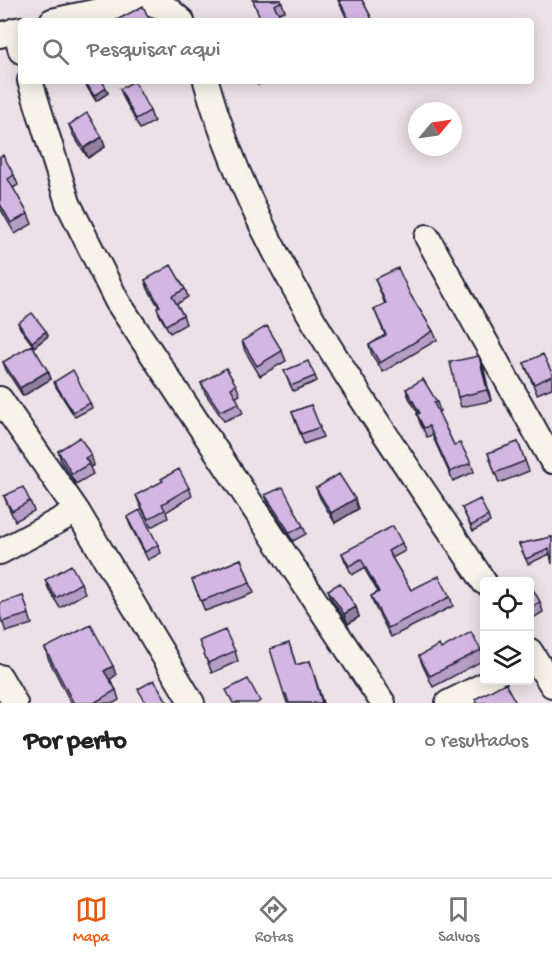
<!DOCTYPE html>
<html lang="pt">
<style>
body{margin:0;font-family:"Gochi Hand",sans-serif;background:#f2f2f2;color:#222}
.controls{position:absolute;right:18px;bottom:18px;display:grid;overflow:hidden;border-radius:6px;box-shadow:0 3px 15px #0003}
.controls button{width:54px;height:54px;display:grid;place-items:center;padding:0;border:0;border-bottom:2px solid #e0e0e0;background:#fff;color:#222;font:30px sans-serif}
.compass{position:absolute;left:408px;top:102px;width:54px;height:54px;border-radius:50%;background:#fff;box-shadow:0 3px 15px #0003;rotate:61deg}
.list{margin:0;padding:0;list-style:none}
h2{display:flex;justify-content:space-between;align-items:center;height:78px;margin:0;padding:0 24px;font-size:26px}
h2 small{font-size:20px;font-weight:400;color:#767676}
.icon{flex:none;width:33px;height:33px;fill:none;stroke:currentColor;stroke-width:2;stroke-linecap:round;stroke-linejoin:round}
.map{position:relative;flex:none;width:552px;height:703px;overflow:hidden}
.search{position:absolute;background:#fff;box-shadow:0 3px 15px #0003;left:18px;right:18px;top:18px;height:66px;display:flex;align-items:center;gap:15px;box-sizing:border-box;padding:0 21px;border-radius:6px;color:#767676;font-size:22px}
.sheet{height:174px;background:#fff}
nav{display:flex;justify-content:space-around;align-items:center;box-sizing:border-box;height:84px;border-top:2px solid #e0e0e0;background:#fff;font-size:16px;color:#767676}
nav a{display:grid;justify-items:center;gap:3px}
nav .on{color:#ea580c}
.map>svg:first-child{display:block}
</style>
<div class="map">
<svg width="552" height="703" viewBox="0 0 552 703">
<rect width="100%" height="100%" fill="#ece1e6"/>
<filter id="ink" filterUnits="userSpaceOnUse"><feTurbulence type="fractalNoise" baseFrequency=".0167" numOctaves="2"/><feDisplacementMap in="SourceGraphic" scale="12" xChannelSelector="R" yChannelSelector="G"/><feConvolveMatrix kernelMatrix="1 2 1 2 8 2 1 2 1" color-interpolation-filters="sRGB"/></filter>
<g filter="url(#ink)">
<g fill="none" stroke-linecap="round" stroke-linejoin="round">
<defs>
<path id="minor" d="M52,21L145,1L168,9L182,21
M15,30L21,51
M0,35L21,29
M30,81L68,203L117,301L383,703
M206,81C257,264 381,424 484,582
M427,237L552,461
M0,399L77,511L192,703
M0,552L77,511
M530,651L552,685
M0,677L15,703
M448,703L494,680"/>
</defs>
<use href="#minor" stroke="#22223b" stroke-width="28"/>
<use href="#minor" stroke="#f7f3e8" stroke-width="24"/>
</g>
<path fill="#b69dc3" stroke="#22223b" stroke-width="1.5" d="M253,0H281L285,11L260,18Z
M338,0H362L373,21H348Z
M83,81H102L108,93L96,101Z
M255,81H264L258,85Z
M120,89L150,111L154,122L140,129L124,99Z
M69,125L105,147L88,158L73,135Z
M0,157L14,175L18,185L13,188L28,214L32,224L15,234L0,208Z
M375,279L411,296L433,331L437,340L383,372L372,355L369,345L385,335L374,309L385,304Z
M145,280L185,289L188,297L177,304L183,315L186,324L170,333L160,316L157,308L159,307L148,289Z
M18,323L48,336L34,347L20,328Z
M242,341L282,351L286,361L260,376L245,351Z
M3,362L48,371L51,379L23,396L6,370Z
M524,363L552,373V388L537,394Z
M483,366L491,401L461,407L458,397Z
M286,376H315L317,381L293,391Z
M54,382L90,403L92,408L75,417L56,387Z
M201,383L236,385L240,395L236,397L243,413L224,421L205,393Z
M406,389L437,402L440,411L438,412L454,445L471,463L474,472L453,481L432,435L427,437L420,423L417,414L418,413L409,398Z
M311,405L323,437L304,444L292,412Z
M518,442L529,471L499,483L488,453Z
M58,451L91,455L94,465L90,467L93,474L76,484L61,461Z
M162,482L189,488L192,496L166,512L168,518L151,527L139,503L136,495Z
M316,488L358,509L335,523L320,498Z
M265,495L303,526L306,534L293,541L268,503Z
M4,496L30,501L34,511L15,521L8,506Z
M462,508L488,516L490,522L473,531Z
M127,517L158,545L161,553L148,560L130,525Z
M552,537L550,554L528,564L519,544Z
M402,543L405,551L392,558L411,590L450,597L453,606L391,637L374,605L371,596L378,592L364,568L352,575L345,561L342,553Z
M241,559L254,593L205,611L192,580Z
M45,580L81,583L85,593L60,608L49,590Z
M530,584L540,602L543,612L530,620Z
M328,590L356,607L359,617L348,624L332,600Z
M23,596L32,624L6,632L0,615Z
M199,641L235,651L238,661L212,673Z
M289,643L296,665L310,661L323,703H287L284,694Z
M45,648L116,675L110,679L116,690L119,700L114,703H71L48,658Z
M481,650L484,660L433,687L423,666L419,656Z"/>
<path fill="#947f9f" stroke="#22223b" stroke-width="1.5" d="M106,88L108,93L96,101L94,96Z
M102,137L105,147L88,158L84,148Z
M46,331L48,336L34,347L32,342Z
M479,356L483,366L491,401L487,390Z
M48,371L51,379L23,396L20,388Z
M91,455L94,465L90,467L85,458Z
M355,499L358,509L335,523L331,513Z
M356,607L359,617L348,624L344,614Z
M113,666L116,675L108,681L104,671Z"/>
<path fill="#d4b6e3" stroke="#22223b" stroke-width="1.5" d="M253,0H281V2L274,5L283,21H254L260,18Z
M339,0H362L373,21H350Z
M143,6L150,21H115Z
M85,81H102L106,88L94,96Z
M134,81L150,111L136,119L120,89Z
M87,113L102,137L84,148L69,125Z
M3,155L14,175L8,179L28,214L11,223L0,204V157Z
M171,265L185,289L172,296L183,315L166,325L157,308L160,306L145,280Z
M398,268L411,296L433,331L380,363L369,345L386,335L374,309L386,303L375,279Z
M32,313L46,331L32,342L18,323Z
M267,326L282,351L257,366L242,341Z
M32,345L48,371L20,388L3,362Z
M543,354L552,373V376L534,384L524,363Z
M479,356L487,390L458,397L450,362Z
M308,361L315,376L291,386L284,371Z
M226,368L236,385L231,388L239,403L220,411L201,383Z
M73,370L90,403L73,412L54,382Z
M423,379L437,402L434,403L454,445L460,443L471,463L450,472L429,426L424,428L417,414L420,413L406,389Z
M311,405L320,427L301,434L292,412Z
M80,437L91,455L85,458L89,464L72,474L58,451Z
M518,442L525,461L495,473L488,453Z
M179,469L189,488L162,504L165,510L148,519L136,495L163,481L161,479Z
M339,474L355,499L331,513L316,488Z
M23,487L30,501L12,511L4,496Z
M283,487L303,526L290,533L265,495Z
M480,499L488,516L471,526L462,508Z
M140,510L158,545L145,552L127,517Z
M393,526L402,543L388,551L411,590L439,576L450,597L388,628L371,596L379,592L361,559L349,566L342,553Z
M552,537V564L549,549L526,559L519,544Z
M241,559L250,583L201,601L192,580Z
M71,565L81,583L56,598L45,580Z
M340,583L356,607L344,614L328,590Z
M530,584L540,602L530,608Z
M23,596L29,614L2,622L0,615V603Z
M91,625L113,666L104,671L116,690L94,703H71L73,702L45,648Z
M225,630L235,651L208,663L199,641Z
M471,632L481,650L430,676L419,656L439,645L441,649Z
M289,643L296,665L310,661L322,703H289L286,694H284L270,649Z
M248,679L260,701L257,703H233L226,690Z
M154,680L168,703H146L138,689Z
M505,683L516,703H477L475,699Z"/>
</g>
</svg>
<div class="controls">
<button><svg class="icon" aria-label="locate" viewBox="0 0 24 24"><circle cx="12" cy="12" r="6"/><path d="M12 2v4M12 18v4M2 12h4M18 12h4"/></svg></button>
<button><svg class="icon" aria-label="layers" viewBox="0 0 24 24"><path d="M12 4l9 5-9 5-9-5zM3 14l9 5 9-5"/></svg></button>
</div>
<svg class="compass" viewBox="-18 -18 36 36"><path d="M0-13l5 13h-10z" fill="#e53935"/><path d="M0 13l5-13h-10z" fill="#767676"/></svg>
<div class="search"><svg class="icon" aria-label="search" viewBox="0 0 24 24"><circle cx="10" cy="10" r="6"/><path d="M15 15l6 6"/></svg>Pesquisar aqui</div>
</div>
<section class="sheet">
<h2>Por perto<small>0 resultados</small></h2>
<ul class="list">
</ul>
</section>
<nav>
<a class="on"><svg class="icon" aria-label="map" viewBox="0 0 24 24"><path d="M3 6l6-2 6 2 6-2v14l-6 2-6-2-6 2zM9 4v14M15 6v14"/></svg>Mapa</a>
<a><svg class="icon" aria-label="directions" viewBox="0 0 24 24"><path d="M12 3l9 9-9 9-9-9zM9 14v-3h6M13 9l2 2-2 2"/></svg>Rotas</a>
<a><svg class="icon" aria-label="saved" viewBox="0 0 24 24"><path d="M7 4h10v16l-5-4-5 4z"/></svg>Salvos</a>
</nav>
